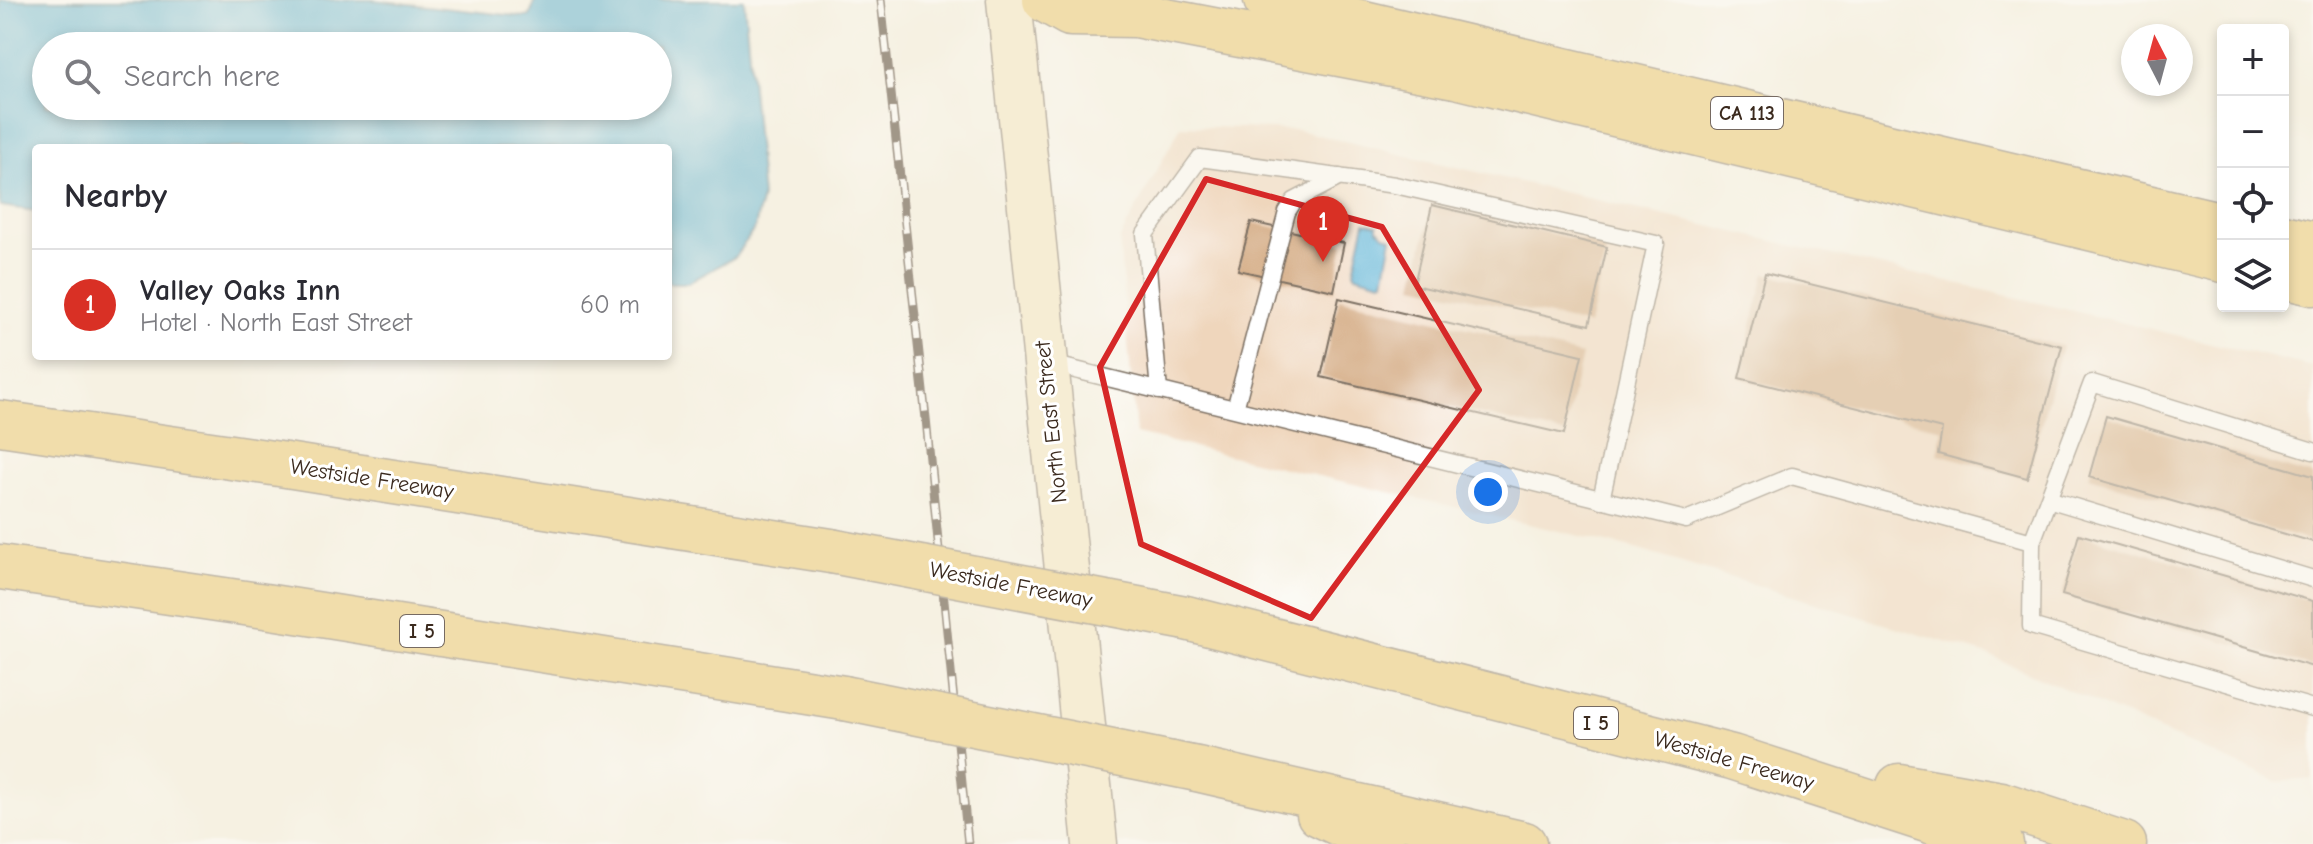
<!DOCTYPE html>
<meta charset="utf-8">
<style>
body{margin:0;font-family:"Comic Neue",sans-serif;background:#f2f2f3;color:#2b2b33}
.controls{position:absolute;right:24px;top:24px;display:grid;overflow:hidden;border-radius:8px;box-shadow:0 4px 12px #0003}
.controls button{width:72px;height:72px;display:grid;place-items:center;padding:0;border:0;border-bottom:2px solid #e1e1e2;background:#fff;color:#2b2b33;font:40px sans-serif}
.compass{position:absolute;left:2121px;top:24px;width:72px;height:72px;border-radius:50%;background:#fff;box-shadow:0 4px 12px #0003;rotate:354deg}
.you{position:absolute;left:1488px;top:492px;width:28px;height:28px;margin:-20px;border:6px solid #fff;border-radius:50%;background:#1a73e8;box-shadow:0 0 0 12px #1a73e833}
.badge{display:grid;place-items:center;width:52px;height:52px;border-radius:50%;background:#d93025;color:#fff;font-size:26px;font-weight:700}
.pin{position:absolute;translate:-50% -66px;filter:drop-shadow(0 2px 4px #0008)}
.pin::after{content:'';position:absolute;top:42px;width:28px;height:24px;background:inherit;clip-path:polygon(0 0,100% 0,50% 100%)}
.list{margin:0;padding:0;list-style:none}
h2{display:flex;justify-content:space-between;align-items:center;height:104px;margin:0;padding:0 32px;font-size:34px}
h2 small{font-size:26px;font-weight:400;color:#7c7c81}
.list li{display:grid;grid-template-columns:52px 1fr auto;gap:24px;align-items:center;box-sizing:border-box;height:112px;padding:0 32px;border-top:2px solid #e1e1e2}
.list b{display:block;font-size:30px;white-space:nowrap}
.list p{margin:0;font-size:26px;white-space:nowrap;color:#7c7c81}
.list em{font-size:26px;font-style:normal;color:#7c7c81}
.icon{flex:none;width:44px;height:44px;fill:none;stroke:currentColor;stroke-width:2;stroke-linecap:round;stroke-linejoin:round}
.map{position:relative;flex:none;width:2313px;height:844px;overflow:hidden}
.search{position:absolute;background:#fff;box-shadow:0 4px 12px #0003;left:32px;top:32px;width:640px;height:88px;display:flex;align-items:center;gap:20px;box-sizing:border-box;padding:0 28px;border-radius:44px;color:#7c7c81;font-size:30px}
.panel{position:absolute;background:#fff;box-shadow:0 4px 12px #0003;left:32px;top:144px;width:640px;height:216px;border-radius:8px}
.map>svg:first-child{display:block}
</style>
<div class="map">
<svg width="2313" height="844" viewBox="0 0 2313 844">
<rect width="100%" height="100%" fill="#fff"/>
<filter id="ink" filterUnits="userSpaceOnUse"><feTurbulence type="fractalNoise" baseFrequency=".0125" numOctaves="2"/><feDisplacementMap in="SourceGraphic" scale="16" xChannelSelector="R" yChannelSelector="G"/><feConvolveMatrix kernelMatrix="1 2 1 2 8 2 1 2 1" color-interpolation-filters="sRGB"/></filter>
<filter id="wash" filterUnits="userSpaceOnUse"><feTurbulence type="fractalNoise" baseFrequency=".006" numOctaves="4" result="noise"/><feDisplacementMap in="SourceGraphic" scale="32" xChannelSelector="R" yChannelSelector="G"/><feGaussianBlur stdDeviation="1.8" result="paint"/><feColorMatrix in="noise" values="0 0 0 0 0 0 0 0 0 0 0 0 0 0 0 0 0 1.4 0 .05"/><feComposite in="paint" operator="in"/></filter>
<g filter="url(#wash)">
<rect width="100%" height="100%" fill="#f6f1e2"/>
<path fill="#efd6bc" d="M1181,126L1297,130L2313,367V779L2278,782L1988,655L1632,548L1136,434L1119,240Z"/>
<path fill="#52add0" stroke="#466c77" stroke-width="2" fill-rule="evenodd" d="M0,0H373L525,17L530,16L535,0H744L762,197L755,228L735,257L688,283H668V148H36V211L0,206ZM46,46H658V106H46Z
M1365,222L1378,225V229L1384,235L1392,238L1384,281L1381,282L1356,275L1354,271Z"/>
<g id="blocks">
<path fill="#d1a67c" d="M1432,205L1607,247L1589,325L1414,285Z
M1251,222L1344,243L1334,291L1238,270Z
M1765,273L2062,346L2027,478L1938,454L1942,429L1739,378Z
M1339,298L1582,355L1564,434L1321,377Z
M2106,416L2313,476V542L2089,477Z
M2079,534L2313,601V667L2062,595Z"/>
</g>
</g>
<g filter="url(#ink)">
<use href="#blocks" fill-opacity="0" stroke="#7c7063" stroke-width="2"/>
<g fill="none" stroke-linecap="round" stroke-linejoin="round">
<defs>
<path id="service" d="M1051,364L1686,520L1792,476L2032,542
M1159,391L1145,234L1200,158L1395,185L1656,244L1601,500
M1235,409L1287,212L1294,201L1340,177
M2313,451L2092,383L2032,542L2031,626L2313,708
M2048,499L2313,579"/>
<path id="secondary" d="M1009,0L1095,844"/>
<path id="motorway" d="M1045,0L1070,14L1135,15L1460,77L2223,260
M1266,0L2223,225
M2283,237L2313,244
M2283,276L2313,283
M0,423L286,465L831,551
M0,567L265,606L844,698
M1186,618L1732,757L2001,844
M1197,769L1524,844
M1899,786L2001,804L2124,844
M1319,814L1382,844"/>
</defs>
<use href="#service" stroke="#7c7063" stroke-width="19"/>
<use href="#secondary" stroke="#7c7063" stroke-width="47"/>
<use href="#motorway" stroke="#7c7063" stroke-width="47"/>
<use href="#service" stroke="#fff" stroke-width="16"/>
<use href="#secondary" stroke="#f7e8c3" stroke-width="44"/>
<use href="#motorway" stroke="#eac669" stroke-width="44"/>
<defs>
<path id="rail" d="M881,0L926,419L968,844"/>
</defs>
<use href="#rail" stroke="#3b2a1e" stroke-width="9"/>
<use href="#rail" stroke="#fff" stroke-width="6" stroke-dasharray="18" stroke-linecap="butt"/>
<defs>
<path id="motorway-bridge" d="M831,551L1186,618
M844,698L1197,769"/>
</defs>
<use href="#motorway-bridge" stroke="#7c7063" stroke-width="47" stroke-linecap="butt"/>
<use href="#motorway-bridge" stroke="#eac669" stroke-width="44"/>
</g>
</g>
<path d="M0 0H2313V844H0ZM1206,179L1382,227L1479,390L1311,618L1141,544L1100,367Z" fill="#f6f1e2" fill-opacity=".55" fill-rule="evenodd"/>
<path fill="none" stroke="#d62828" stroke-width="6" stroke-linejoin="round" d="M1206,179L1382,227L1479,390L1311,618L1141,544L1100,367Z"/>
<g text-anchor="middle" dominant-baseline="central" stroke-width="6" stroke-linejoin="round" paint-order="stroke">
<g fill="#fff" stroke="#766a62" stroke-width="2">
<rect x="1711" y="97" width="72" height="32" rx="6"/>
<rect x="400" y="615" width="44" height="32" rx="6"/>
<rect x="1574" y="707" width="44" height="32" rx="6"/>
</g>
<g font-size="20" font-weight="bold" fill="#3b2a1e">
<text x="1747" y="113">CA 113</text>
<text x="422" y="631">I 5</text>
<text x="1596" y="723">I 5</text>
</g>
<g font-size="22" fill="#3b2a1e" stroke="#fff">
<text transform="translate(1051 422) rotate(-96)">North East Street</text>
<text transform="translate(372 479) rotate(9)">Westside Freeway</text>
<text transform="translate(1011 585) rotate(11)">Westside Freeway</text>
<text transform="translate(1734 761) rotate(16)">Westside Freeway</text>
</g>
</g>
</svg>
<div class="controls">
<button>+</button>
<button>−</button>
<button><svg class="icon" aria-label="locate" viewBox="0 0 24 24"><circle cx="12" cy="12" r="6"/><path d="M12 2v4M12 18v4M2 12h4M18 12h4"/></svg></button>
<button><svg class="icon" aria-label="layers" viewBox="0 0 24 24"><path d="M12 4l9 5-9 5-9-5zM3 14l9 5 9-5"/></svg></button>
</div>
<svg class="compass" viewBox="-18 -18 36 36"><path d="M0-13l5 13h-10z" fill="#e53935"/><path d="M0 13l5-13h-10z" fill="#7c7c81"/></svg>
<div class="you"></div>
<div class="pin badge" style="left:1323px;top:262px">1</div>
<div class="search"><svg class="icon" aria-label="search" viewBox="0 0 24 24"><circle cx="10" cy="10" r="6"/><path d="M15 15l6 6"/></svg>Search here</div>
<section class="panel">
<h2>Nearby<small></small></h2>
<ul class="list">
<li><span class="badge">1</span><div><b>Valley Oaks Inn</b><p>Hotel · North East Street</p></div><em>60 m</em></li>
</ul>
</section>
</div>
